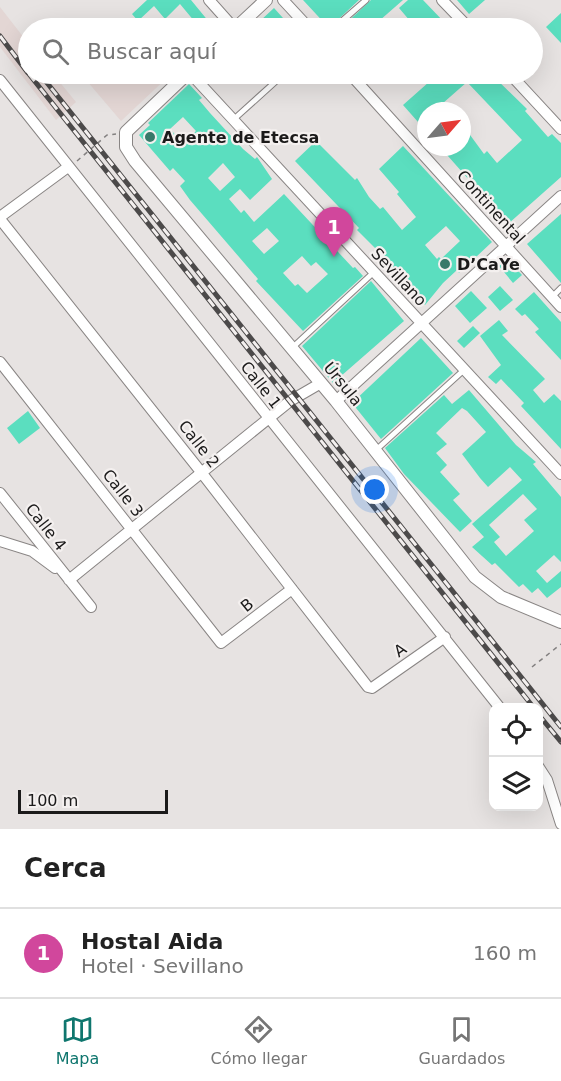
<!DOCTYPE html>
<html lang="es">
<meta charset="utf-8">
<style>
body{margin:0;font-family:"DejaVu Sans",sans-serif;background:#f6f6f6;color:#222}
.controls{position:absolute;right:18px;bottom:18px;display:grid;overflow:hidden;border-radius:12px;box-shadow:0 6px 24px #0002}
.controls button{width:54px;height:54px;display:grid;place-items:center;padding:0;border:0;border-bottom:2px solid #e0e0e0;background:#fff;color:#222;font:30px sans-serif}
.compass{position:absolute;left:417px;top:102px;width:54px;height:54px;border-radius:50%;background:#fff;box-shadow:0 6px 24px #0002;rotate:62deg}
.scale{position:absolute;left:18px;bottom:15px;width:150px;box-sizing:border-box;padding-left:6px;border:3px solid #1b1a1a;border-top:0;font-size:16px;line-height:21px;white-space:nowrap;color:#1b1a1a;-webkit-text-stroke:4px #f4f0ef;paint-order:stroke}
.you{position:absolute;left:375px;top:490px;width:21px;height:21px;margin:-15px;border:4px solid #fff;border-radius:50%;background:#1a73e8;box-shadow:0 0 0 9px #1a73e833}
.badge{display:grid;place-items:center;width:39px;height:39px;border-radius:50%;background:#0f766e;color:#fff;font-size:20px;font-weight:700}
.pin{position:absolute;translate:-50% -50px;filter:drop-shadow(0 2px 3px #0008)}
.pin::after{content:'';position:absolute;top:32px;width:21px;height:18px;background:inherit;clip-path:polygon(0 0,100% 0,50% 100%)}
.list{margin:0;padding:0;list-style:none}
h2{display:flex;justify-content:space-between;align-items:center;height:78px;margin:0;padding:0 24px;font-size:26px}
h2 small{font-size:20px;font-weight:400;color:#767676}
.list li{display:grid;grid-template-columns:39px 1fr auto;gap:18px;align-items:center;box-sizing:border-box;height:90px;padding:0 24px;border-top:2px solid #e0e0e0}
.list b{display:block;font-size:22px;white-space:nowrap}
.list p{margin:0;font-size:20px;white-space:nowrap;color:#767676}
.list em{font-size:20px;font-style:normal;color:#767676}
.icon{flex:none;width:33px;height:33px;fill:none;stroke:currentColor;stroke-width:2;stroke-linecap:round;stroke-linejoin:round}
.map{position:relative;flex:none;width:561px;height:829px;overflow:hidden}
.search{position:absolute;background:#fff;box-shadow:0 6px 24px #0002;left:18px;right:18px;top:18px;height:66px;display:flex;align-items:center;gap:15px;box-sizing:border-box;padding:0 21px;border-radius:33px;color:#767676;font-size:22px}
.sheet{height:168px;background:#fff}
nav{display:flex;justify-content:space-around;align-items:center;box-sizing:border-box;height:84px;border-top:2px solid #e0e0e0;background:#fff;font-size:16px;color:#767676}
nav a{display:grid;justify-items:center;gap:3px}
nav .on{color:#0f766e}
.map>svg:first-child{display:block}
</style>
<div class="map">
<svg width="561" height="829" viewBox="0 0 561 829">
<rect width="100%" height="100%" fill="#e7e3e2"/>
<path fill="#e3d6d4" d="M0,7L28,43V74H53L76,102L56,120L0,47Z
M81,74H171L121,121Z"/>
<path fill="#5bdebf" fill-rule="evenodd" d="M147,0H191L214,28H200L180,4L165,19L154,6L138,21L132,14Z
M303,0H359L329,28Z
M371,0H403L371,28H358L354,25L350,28H341Z
M408,0H423L445,23L439,28H416L399,8Z
M457,0H485L469,14Z
M274,8L292,28H253L260,21Z
M561,13V43L546,27Z
M438,74H491L527,109L525,111L548,137L552,134L561,143V177L508,224L440,147H462V124L484,154L487,151L497,163L522,140L467,82L434,111H426V131L403,105Z
M189,84L202,98L199,100L210,113L243,149L255,159L257,157L272,179L250,200L240,189L229,199L241,213L244,210L254,222L284,194L353,268L355,267L363,276L303,331L256,281L258,279L190,200L180,186L185,181L173,168L170,171L139,135L150,125L148,123ZM183,117L196,131L183,143L170,129ZM223,163L235,177L220,191L208,178ZM267,228L279,241L264,254L252,241ZM302,256L311,266L316,262L328,274L307,293L298,284L295,286L283,273Z
M316,141L355,180L357,178L369,197L380,209L383,207L402,230L416,217L397,194L399,192L379,169L403,146L492,242L459,273L457,270L443,283L425,305L386,264L389,262L357,230L359,228L295,161ZM446,226L460,241L441,259L439,257L437,259L425,245Z
M561,214V283L527,244Z
M507,259L522,275L513,283L499,266Z
M371,281L404,321L333,383L302,346Z
M500,286L513,300L500,311L488,297Z
M471,291L487,308L470,323L455,306Z
M534,292L561,322V360L535,332L539,329L525,314L522,316L515,309Z
M499,320L508,331L502,335L545,379L533,390L544,403L554,394L561,401V449L521,406L524,403L501,379L496,384L488,377L501,365L480,336Z
M473,326L480,333L464,348L457,341Z
M421,338L453,373L381,439L352,403Z
M469,390L516,445L536,462L533,464L561,497V562L554,555L536,571L547,583L561,571V587L547,598L538,588L532,593L523,584L519,587L495,563L492,565L472,547L484,537L472,524L522,480L510,467L488,487L480,478L462,454L486,432L467,411L462,408L436,433L447,444L436,453L447,465L440,472L460,494L453,500L472,521L460,532L404,474L385,448L444,395L452,404ZM523,494L537,509L524,520L534,531L506,556L494,542L500,537L489,525Z
M28,411L40,428L19,444L7,428Z"/>
<g fill="none" stroke-linecap="round" stroke-linejoin="round">
<defs>
<path id="service" d="M334,28L366,0
M233,120L284,74
M552,297L561,288
M292,348L374,272
M375,451L465,369"/>
<path id="minor" d="M209,0L234,28
M283,0L309,28
M442,0L469,28
M191,74L561,474
M350,74L561,307
M510,74L561,129
M0,80L500,708
M0,217L68,167
M0,219L201,472L368,687L372,688L445,637
M0,362L221,643L292,589
M336,401L561,196
M0,493L91,607
M0,541L32,551L55,568
M69,580L290,401L321,383
M538,766L547,780L561,824"/>
<path id="tertiary" d="M236,28L266,0
M187,74L126,132V147L135,161L336,401L475,577L501,597L561,622"/>
</defs>
<use href="#service" stroke="#898584" stroke-width="7"/>
<use href="#minor" stroke="#898584" stroke-width="12"/>
<use href="#tertiary" stroke="#898584" stroke-width="14"/>
<path stroke="#838080" stroke-width="1.5" stroke-dasharray="4.5 4.5" stroke-linecap="butt" d="M77,161L107,135L116,134
M532,667L561,644"/>
<use href="#service" stroke="#fff" stroke-width="5"/>
<use href="#minor" stroke="#fff" stroke-width="10"/>
<use href="#tertiary" stroke="#fff" stroke-width="12"/>
<defs>
<path id="rail" d="M0,36L28,73
M29,74L534,708
M40,74L561,727
M538,714L561,742"/>
</defs>
<use href="#rail" stroke="#4c4a4a" stroke-width="5"/>
<use href="#rail" stroke="#f4f0ef" stroke-width="3" stroke-dasharray="9" stroke-linecap="butt"/>
</g>
<g fill="#387969" stroke="#f4f0ef" stroke-width="2">
<circle cx="150" cy="137" r="6"/>
<circle cx="445" cy="264" r="6"/>
</g>
<g text-anchor="middle" dominant-baseline="central" stroke-width="4.5" stroke-linejoin="round" paint-order="stroke">
<g font-size="16" font-weight="bold" fill="#1b1a1a" stroke="#f4f0ef" text-anchor="start">
<text x="162" y="137">Agente de Etecsa</text>
<text x="457" y="264">D’CaYe</text>
</g>
<g font-size="16" fill="#1b1a1a" stroke="#f4f0ef">
<text transform="translate(491 207) rotate(48)">Continental</text>
<text transform="translate(399 277) rotate(47)">Sevillano</text>
<text transform="translate(343 384) rotate(51)">Úrsula</text>
<text transform="translate(261 385) rotate(52)">Calle 1</text>
<text transform="translate(199 444) rotate(52)">Calle 2</text>
<text transform="translate(123 493) rotate(52)">Calle 3</text>
<text transform="translate(46 527) rotate(52)">Calle 4</text>
<text transform="translate(247 605) rotate(-39)">B</text>
<text transform="translate(400 650) rotate(-35)">A</text>
</g>
</g>
</svg>
<div class="controls">
<button><svg class="icon" aria-label="locate" viewBox="0 0 24 24"><circle cx="12" cy="12" r="6"/><path d="M12 2v4M12 18v4M2 12h4M18 12h4"/></svg></button>
<button><svg class="icon" aria-label="layers" viewBox="0 0 24 24"><path d="M12 4l9 5-9 5-9-5zM3 14l9 5 9-5"/></svg></button>
</div>
<svg class="compass" viewBox="-18 -18 36 36"><path d="M0-13l5 13h-10z" fill="#e53935"/><path d="M0 13l5-13h-10z" fill="#767676"/></svg>
<div class="scale">100 m</div>
<div class="you"></div>
<div class="pin badge" style="left:334px;top:257px;background:#d1479c">1</div>
<div class="search"><svg class="icon" aria-label="search" viewBox="0 0 24 24"><circle cx="10" cy="10" r="6"/><path d="M15 15l6 6"/></svg>Buscar aquí</div>
</div>
<section class="sheet">
<h2>Cerca<small></small></h2>
<ul class="list">
<li><span class="badge" style="background:#d1479c">1</span><div><b>Hostal Aida</b><p>Hotel · Sevillano</p></div><em>160 m</em></li>
</ul>
</section>
<nav>
<a class="on"><svg class="icon" aria-label="map" viewBox="0 0 24 24"><path d="M3 6l6-2 6 2 6-2v14l-6 2-6-2-6 2zM9 4v14M15 6v14"/></svg>Mapa</a>
<a><svg class="icon" aria-label="directions" viewBox="0 0 24 24"><path d="M12 3l9 9-9 9-9-9zM9 14v-3h6M13 9l2 2-2 2"/></svg>Cómo llegar</a>
<a><svg class="icon" aria-label="saved" viewBox="0 0 24 24"><path d="M7 4h10v16l-5-4-5 4z"/></svg>Guardados</a>
</nav>
